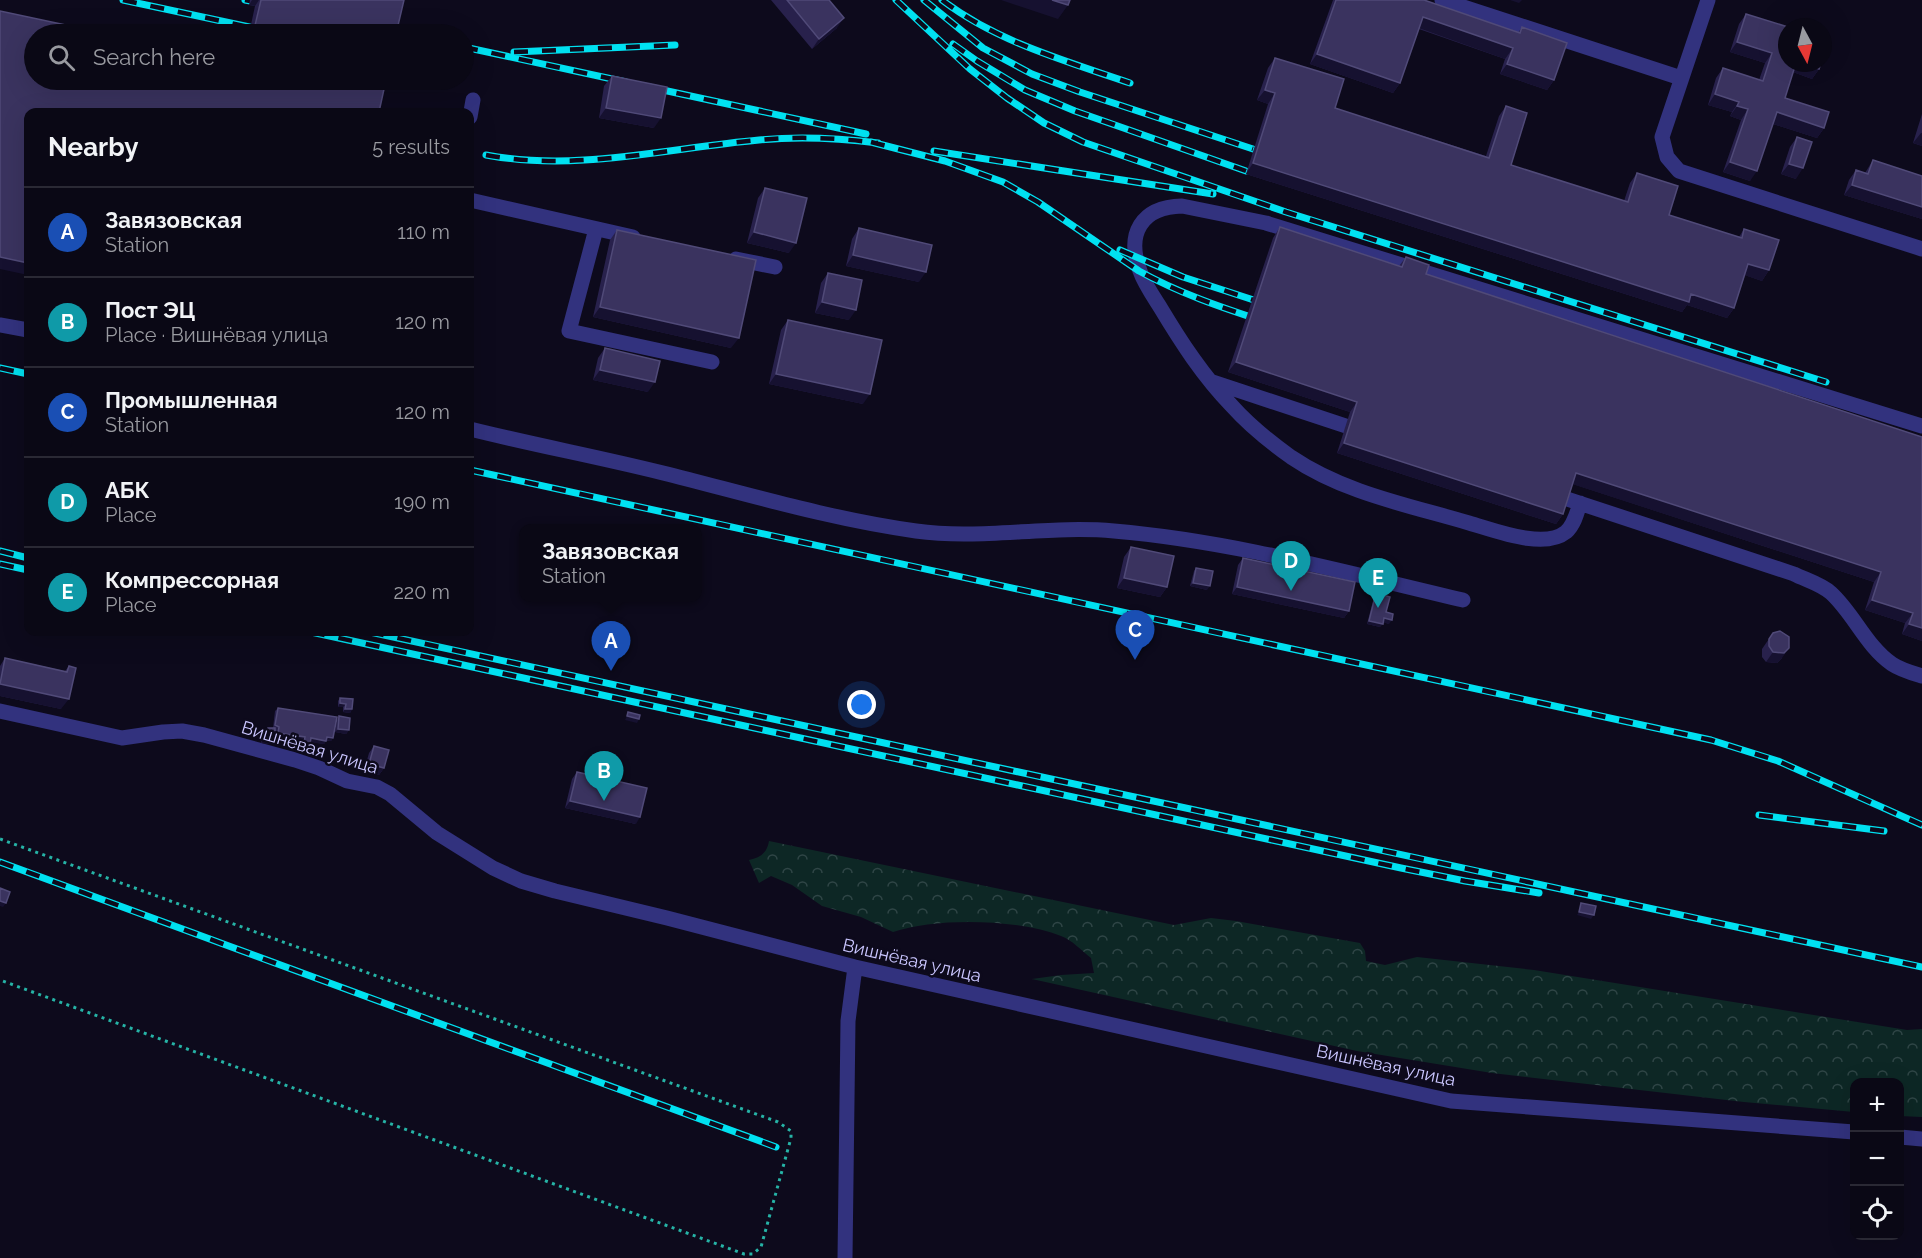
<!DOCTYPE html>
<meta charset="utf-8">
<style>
body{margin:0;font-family:Raleway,sans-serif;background:#181622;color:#f1f3f6}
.controls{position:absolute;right:18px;bottom:18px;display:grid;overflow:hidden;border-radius:12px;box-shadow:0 6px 24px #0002}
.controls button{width:54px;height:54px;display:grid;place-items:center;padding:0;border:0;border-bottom:2px solid #2a2934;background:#0a0815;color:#f1f3f6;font:30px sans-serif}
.compass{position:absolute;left:1778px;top:18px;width:54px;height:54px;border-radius:50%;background:#0a0815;box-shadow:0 6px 24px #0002;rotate:173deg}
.you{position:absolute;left:862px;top:705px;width:21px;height:21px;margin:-15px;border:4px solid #fff;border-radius:50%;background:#1a73e8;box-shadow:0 0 0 9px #1a73e833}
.badge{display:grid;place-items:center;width:39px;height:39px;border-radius:50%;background:#db2777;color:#fff;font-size:20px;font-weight:700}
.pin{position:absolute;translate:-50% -50px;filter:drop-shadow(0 2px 3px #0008)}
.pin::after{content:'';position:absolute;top:32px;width:21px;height:18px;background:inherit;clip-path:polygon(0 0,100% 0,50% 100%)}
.popup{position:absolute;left:519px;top:524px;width:183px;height:78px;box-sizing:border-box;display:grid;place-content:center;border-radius:12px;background:#0a0815;filter:drop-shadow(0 2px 4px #0005);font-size:20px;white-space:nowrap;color:#999aa0}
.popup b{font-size:22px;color:#f1f3f6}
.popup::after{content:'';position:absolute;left:50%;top:100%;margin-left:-12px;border:12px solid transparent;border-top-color:#0a0815}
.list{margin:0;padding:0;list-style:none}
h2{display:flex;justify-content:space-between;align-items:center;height:78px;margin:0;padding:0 24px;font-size:26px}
h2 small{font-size:20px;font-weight:400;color:#999aa0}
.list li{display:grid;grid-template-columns:39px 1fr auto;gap:18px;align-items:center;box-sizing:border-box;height:90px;padding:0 24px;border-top:2px solid #2a2934}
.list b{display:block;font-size:22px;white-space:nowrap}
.list p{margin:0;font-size:20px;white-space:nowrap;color:#999aa0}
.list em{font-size:20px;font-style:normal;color:#999aa0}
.icon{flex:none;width:33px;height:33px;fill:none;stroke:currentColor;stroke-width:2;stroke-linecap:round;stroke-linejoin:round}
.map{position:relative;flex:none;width:1922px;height:1258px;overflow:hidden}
.search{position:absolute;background:#0a0815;box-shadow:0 6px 24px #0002;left:24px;top:24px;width:450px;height:66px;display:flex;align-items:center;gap:15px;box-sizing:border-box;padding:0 21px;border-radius:33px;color:#999aa0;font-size:22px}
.panel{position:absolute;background:#0a0815;box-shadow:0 6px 24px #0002;left:24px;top:108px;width:450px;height:528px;border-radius:12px}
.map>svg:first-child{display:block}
</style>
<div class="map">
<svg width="1922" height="1258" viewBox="0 0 1922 1258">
<defs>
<pattern id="forest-crowns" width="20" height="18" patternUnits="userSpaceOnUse" patternTransform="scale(1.5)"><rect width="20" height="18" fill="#0d2725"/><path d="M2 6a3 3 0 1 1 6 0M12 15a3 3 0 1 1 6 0" fill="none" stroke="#2f4546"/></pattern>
</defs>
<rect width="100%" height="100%" fill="#0d0a1c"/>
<path fill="url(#forest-crowns)" d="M769,841L1174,925L1211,918L1236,921L1360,943L1365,951L1366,961L1385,965L1417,957L1534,970L1907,1030L1922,1029V1117L1900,1116V1082H1854V1112L1744,1102L1492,1073L1357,1051L1032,979L1061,975L1094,973L1091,958C1082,951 1072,940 1061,936C1019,919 936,917 893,932L861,917L822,906L792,885L771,876L759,883L749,860C761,857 767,853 769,841Z"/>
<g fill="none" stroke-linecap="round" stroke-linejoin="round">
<path stroke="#26b3a6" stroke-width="3" stroke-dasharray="3 4.5" stroke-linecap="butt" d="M0,839L778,1122L791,1131V1138L761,1247L753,1254H744L0,980"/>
<path stroke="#32327e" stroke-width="15" d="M1442,0L1681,78
M1708,0L1662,137L1667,157L1679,171L1922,249
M470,117L473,100
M470,200L633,237
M596,229L569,331L712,362
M736,259L775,267
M0,325L28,330
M1210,381L1364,432
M470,429C534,445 599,457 663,473C747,494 830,519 916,531C981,540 1048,525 1114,531C1232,541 1347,573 1463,600
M1549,493L1794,574C1806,580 1821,584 1831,593C1854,614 1866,646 1892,664C1901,670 1912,673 1922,676
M1580,503C1577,513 1574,525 1566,532C1544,550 1494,530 1469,523C1408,505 1344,493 1291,457C1270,442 1249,425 1232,406C1203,376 1181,342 1160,307C1153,296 1144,283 1140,271C1126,234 1141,207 1182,206L1266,223L1922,426
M0,711L122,738L163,732L182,731L204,735L295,760L319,768L347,781L377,787L390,794L437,833L493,868L521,881L555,891L667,918L855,967L1451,1101L1854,1132
M1900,1137L1922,1139
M845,1258L848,1021L855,967"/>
<defs>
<path id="rail" d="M123,0L282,34
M245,0L266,4
M896,0L970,69L1007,98L1044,123L1083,142L1286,212L1826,382
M924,0L983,48L1032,74L1080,92L1253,149
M942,0C997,42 1066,61 1130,83
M381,29L407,34
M953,44L977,61L1025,90L1075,111L1246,171
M464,47L626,82
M514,52L675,45
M649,87L866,134
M871,142L945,161L1003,182L1038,202L1139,271C1179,293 1220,307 1263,321
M934,151L1213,194
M486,155C577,172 668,148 759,140C799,136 838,138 878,143
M1120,250L1183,277L1269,305
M0,368L28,374
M470,470L1711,740L1778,761L1922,825
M0,551L28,558
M0,564L28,570
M311,632L1401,868L1465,881L1539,893
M370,632L1922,967
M1759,815L1884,831
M0,862L776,1147"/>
</defs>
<use href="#rail" stroke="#00e1f1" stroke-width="7"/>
<use href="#rail" stroke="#0d0a1c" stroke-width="4.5" stroke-dasharray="14" stroke-linecap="butt"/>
</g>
<path fill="#28214c" d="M250,0H404L396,34H249L255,6L249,5Z
M771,0H829L837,28L812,49Z
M1333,0H1424L1518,33L1522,27L1554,80L1547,90L1500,74L1505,59L1419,29L1400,83L1393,93L1310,64Z
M1746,14L1819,69L1812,79L1793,72L1785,98L1824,128L1817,138L1773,124L1750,181L1723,172L1741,120L1730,116L1732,112L1708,105L1716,78L1723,68L1759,80L1765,63L1730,52L1739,24Z
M1275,58L1335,108L1486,156L1499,116L1506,106L1511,165L1624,201L1630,183L1637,173L1669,215L1739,237L1744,229L1769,270L1762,281L1745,275L1734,308L1727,318L1687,305L1682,312L1246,174L1268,104L1257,100L1268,68Z
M612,76L654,128L599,118L604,86Z
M1922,114V146L1913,143Z
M1797,137L1796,179L1781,174L1790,147Z
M1873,160L1922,176V219L1844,195L1849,180L1856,170L1865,173Z
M765,188L789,253L747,243L758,198Z
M1280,227L1399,266L1406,257L1426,274L1922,437V641L1902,634L1905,623L1865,610L1874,582L1573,484L1563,514L1556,524L1337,453L1350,412L1228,372L1273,238Z
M859,228L919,282L846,266L852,239Z
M617,230L731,348L593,317L610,240Z
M828,273L849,320L815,313L821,283Z
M788,320L863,404L769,384L781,330Z
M605,348L648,392L593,380L598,358Z
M1131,547L1167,587L1160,597L1117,588L1124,557Z
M1243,558L1349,611L1344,618L1232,594L1238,565Z
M1196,568L1207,590L1190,586L1194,571Z
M1376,593L1386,612L1389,624L1383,622L1380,627L1367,624L1374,597Z
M1773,633L1782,658L1777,663L1766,662L1762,657V649Z
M5,658L65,671L69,666L61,709L0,696V666Z
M340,698L352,709L350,713L343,712V707H338V701Z
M278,708L333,738L331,741H326L324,744L310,742L308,748L302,747L303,741L279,737L278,740L276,744L261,743V737L263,734H266V731L268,728H273L275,711Z
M339,716L349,730L346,734L335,732L337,720Z
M374,746L384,768L379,775L364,771L369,753Z
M577,772L636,824L565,808L572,779Z"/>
<path fill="#161130" d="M252,0H259L255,6L249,5Z
M1001,0H1052L1068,5L1058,19Z
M1510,0H1522L1519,3Z
M1423,17L1513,48L1505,59L1416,27Z
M844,18L837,28L812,49L819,39Z
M1737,42L1772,53L1765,63L1730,52Z
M1317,54L1400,83L1393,93L1310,64Z
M1796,63H1803L1819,69L1812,79L1790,71Z
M1507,64L1554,80L1547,90L1500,74Z
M1265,90L1275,93L1268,104L1257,100Z
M1715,94L1739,102L1732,112L1708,105Z
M1737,106L1748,109L1741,120L1730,116Z
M606,108L661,118L654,128L599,118Z
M1777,112L1824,128L1817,138L1770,123Z
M1921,133H1922V146L1913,143Z
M1730,162L1757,171L1750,181L1723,172Z
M1253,163L1691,294L1734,308L1727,318L1687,305L1682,312L1246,174Z
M1789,164L1803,168L1796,179L1781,174Z
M1852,185L1922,207V219L1844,195Z
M754,232L796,243L789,253L747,243Z
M853,255L926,272L919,282L846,266Z
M0,257L28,263V275L0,269Z
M1748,264L1769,270L1762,281L1741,274Z
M822,302L856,310L849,320L815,313Z
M600,307L739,338L731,348L593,317Z
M1236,362L1357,402L1350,412L1228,372Z
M600,370L655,382L648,392L593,380Z
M776,374L870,394L863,404L769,384Z
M1344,443L1563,514L1556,524L1337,453Z
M1576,473L1881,572L1874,582L1569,483Z
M1124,578L1167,587L1160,597L1117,588Z
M1193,583L1210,586L1207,590L1190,586Z
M1237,587L1349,611L1344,618L1232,594Z
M1872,600L1913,613L1905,623L1865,610Z
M1384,618L1392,620L1389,624L1382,622Z
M1369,621L1383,624L1380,627L1367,624Z
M1909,624L1922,628V641L1902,634Z
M1789,648L1782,658L1777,663L1766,662L1773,652Z
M0,684L69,699L61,709L0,696Z
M340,703L346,704L343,707H338Z
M345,709H352L350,713L343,712Z
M627,716L639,719L637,723L625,720Z
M338,729L349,730L346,734L335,732Z
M278,733L305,737L303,741L275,736Z
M327,737L333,738L331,741L324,740Z
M311,738L326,741L324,744L308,742Z
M263,740H278L276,744L261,743Z
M285,743L292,744L290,748L283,746Z
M304,743L310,744L308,748L302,747Z
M369,764L384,768L379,775L364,771Z
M570,801L640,817L636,824L565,808Z
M0,901L6,903L3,907L0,906Z
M1579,912L1594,915L1591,919L1577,915Z"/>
<path fill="#3a335f" stroke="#504a78" stroke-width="1.5" d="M261,0H404L396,34H253Z
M787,0H829L844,18L819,39Z
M1052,0H1070L1068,5Z
M1336,0H1424L1520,33L1522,27L1567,43L1554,80L1507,64L1513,48L1423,17L1400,83L1317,54Z
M0,11L108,34H34V80H386L379,112H28V263L0,257Z
M1746,14L1788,27H1787V63H1796L1785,98L1829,112L1824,128L1777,112L1757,171L1730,162L1748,109L1737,106L1739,102L1715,94L1723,68L1763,81L1772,53L1737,42Z
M1823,38L1829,40L1823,58Z
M1275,58L1344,79L1335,108L1489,158L1506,106L1527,113L1511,165L1628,202L1637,173L1678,186L1669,215L1742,238L1744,229L1779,240L1769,270L1748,264L1734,308L1691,294L1689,302L1253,163L1275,93L1265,90Z
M1803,63H1821L1819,69Z
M612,76L667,87L661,118L606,108Z
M1797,137L1812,142L1803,168L1789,164Z
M1873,160L1922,176V207L1852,185L1856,170L1868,174Z
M765,188L807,198L796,243L754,232Z
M1280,227L1402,267L1406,257L1429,265L1426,274L1922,437V628L1909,624L1913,613L1872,600L1881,572L1576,473L1563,514L1344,443L1357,402L1236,362Z
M859,228L932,245L926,272L853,255Z
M617,230L756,260L739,338L600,307Z
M828,273L862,280L856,310L822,302Z
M788,320L882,340L870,394L776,374Z
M605,348L660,361L655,382L600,370Z
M1131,547L1174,556L1167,587L1124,578Z
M1243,558L1355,582L1349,611L1237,587Z
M1196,568L1213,571L1210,586L1193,583Z
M1376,593L1390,597L1386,612L1393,614L1392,620L1384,618L1383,624L1369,621Z
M1780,631L1789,637V648L1784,653L1773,652L1769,646V639L1773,633Z
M5,658L67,672L69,666L76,668L69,699L0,684Z
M340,698L353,699L352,709H345L346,704L340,703Z
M278,708L337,717L333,738L327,737L326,741L311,738L310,744L304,743L305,737L278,733L279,727L275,725Z
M628,712L640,715L639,719L627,716Z
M339,716L350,718L349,730L338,729Z
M268,728H275V734L279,735L278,740H263V734H268Z
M286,738L293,739L292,744L285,743Z
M374,746L389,750L384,768L369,764Z
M577,772L647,788L640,817L570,801Z
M0,888L10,892L6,903L0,901Z
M1581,903L1596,906L1594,915L1579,912Z"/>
<g text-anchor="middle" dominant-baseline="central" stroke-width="5" stroke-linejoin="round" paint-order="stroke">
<g font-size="18" fill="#cac6ff" stroke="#0d0a1c">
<text transform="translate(310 747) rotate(17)">Вишнёвая улица</text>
<text transform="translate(912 960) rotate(13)">Вишнёвая улица</text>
<text transform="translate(1386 1065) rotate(12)">Вишнёвая улица</text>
</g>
</g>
</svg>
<div class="controls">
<button>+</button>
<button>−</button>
<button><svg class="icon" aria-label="locate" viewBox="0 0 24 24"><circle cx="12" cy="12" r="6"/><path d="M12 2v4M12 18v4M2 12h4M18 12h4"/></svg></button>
</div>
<svg class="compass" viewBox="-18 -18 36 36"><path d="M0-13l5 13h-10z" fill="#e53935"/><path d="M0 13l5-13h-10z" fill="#999aa0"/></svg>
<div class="you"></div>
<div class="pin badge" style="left:611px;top:671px;background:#1a4fb4">A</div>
<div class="popup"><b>Завязовская</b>Station</div>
<div class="pin badge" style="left:604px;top:801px;background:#0f9aa8">B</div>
<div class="pin badge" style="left:1135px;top:660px;background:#1a4fb4">C</div>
<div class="pin badge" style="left:1291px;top:591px;background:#0f9aa8">D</div>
<div class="pin badge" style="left:1378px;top:608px;background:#0f9aa8">E</div>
<div class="search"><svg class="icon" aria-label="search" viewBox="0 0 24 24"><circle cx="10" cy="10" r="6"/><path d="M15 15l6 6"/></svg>Search here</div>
<section class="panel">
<h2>Nearby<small>5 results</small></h2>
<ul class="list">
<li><span class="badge" style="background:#1a4fb4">A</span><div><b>Завязовская</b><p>Station</p></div><em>110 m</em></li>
<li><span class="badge" style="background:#0f9aa8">B</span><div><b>Пост ЭЦ</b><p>Place · Вишнёвая улица</p></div><em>120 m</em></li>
<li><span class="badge" style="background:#1a4fb4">C</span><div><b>Промышленная</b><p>Station</p></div><em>120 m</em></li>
<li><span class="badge" style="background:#0f9aa8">D</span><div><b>АБК</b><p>Place</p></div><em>190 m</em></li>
<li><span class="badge" style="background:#0f9aa8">E</span><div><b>Компрессорная</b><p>Place</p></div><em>220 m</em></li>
</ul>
</section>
</div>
